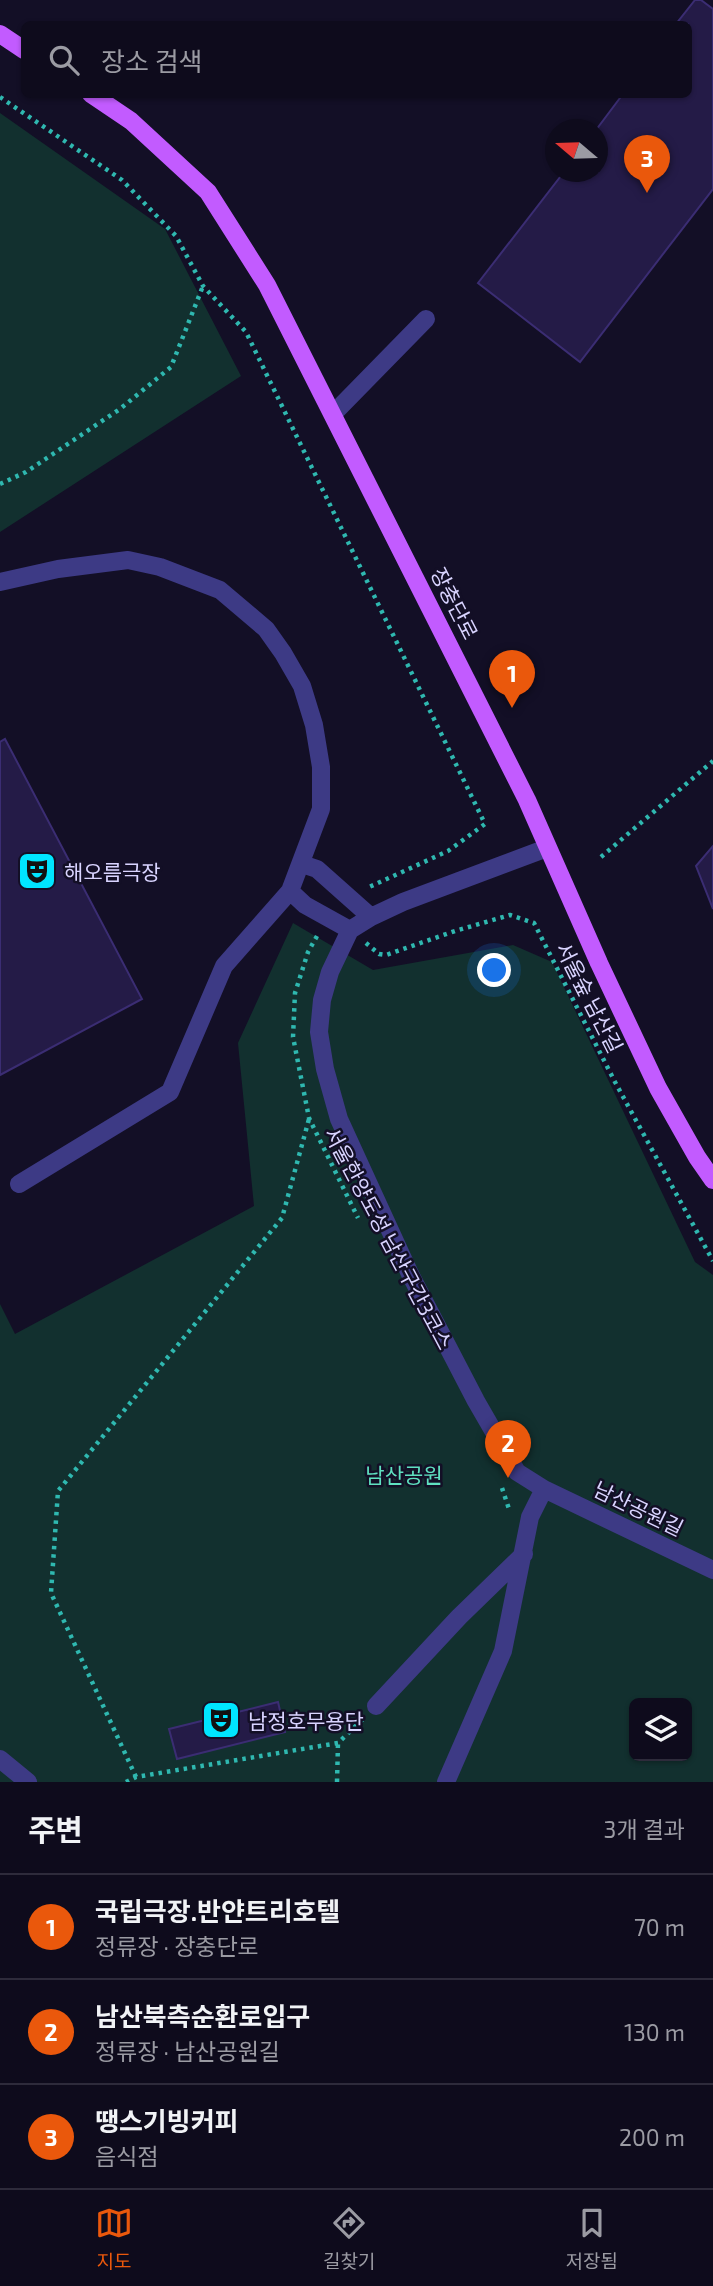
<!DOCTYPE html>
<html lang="ko">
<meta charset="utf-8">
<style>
body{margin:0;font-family:"Exo 2","Noto Sans KR",sans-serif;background:#171425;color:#f1f3f6}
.controls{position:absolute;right:21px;bottom:21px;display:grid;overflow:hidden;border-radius:10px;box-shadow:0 2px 5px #0004}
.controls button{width:63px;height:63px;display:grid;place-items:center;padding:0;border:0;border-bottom:2px solid #2e2b3b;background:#0e0b1c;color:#f1f3f6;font:35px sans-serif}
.compass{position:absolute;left:545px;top:119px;width:63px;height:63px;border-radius:50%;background:#0e0b1c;box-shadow:0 2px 5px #0004;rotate:289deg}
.you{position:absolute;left:495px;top:971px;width:24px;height:24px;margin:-18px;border:5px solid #fff;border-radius:50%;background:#1a73e8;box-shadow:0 0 0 10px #1a73e833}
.badge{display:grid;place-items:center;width:46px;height:46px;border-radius:50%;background:#ea580c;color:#fff;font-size:23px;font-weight:700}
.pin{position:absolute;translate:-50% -58px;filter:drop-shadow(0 2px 4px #0008)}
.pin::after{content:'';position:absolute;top:37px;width:24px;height:21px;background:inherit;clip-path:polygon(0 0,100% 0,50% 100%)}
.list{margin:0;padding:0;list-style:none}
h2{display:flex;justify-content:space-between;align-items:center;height:91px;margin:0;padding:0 28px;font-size:30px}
h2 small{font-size:23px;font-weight:400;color:#9b9ba3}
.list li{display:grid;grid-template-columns:46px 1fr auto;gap:21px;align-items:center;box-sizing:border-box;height:105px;padding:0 28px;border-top:2px solid #2e2b3b}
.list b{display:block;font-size:26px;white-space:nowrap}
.list p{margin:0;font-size:23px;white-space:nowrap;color:#9b9ba3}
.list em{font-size:23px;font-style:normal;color:#9b9ba3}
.icon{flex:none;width:38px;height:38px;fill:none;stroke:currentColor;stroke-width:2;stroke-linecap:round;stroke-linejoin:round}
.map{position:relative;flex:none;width:713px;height:1782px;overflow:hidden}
.search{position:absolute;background:#0e0b1c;box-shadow:0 2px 5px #0004;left:21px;right:21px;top:21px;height:77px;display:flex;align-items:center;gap:18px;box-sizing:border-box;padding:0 24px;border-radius:10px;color:#9b9ba3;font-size:26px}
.sheet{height:406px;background:#0e0b1c}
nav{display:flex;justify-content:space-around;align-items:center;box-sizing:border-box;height:98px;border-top:2px solid #2e2b3b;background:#0e0b1c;font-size:19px;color:#9b9ba3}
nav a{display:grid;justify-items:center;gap:4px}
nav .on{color:#ea580c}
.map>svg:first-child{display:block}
</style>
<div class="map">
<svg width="713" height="1782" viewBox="0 0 713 1782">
<rect width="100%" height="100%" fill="#130f26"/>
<path fill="#12302f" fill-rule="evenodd" d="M0,113L165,229L241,376L0,532Z
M293,923L373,970L513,945L552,962L695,1262L713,1275V1782H0V1304L15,1334L254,1206L238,1043ZM634,1703H687V1756H634Z"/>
<path fill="#241b47" stroke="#3b2d73" stroke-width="2" d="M695,0H701L713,9V189L580,362L478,283L564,172H598L596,130L623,94H688V24H676Z
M5,739L142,999L0,1075V742Z
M713,846V909L696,866Z
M278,1702L285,1732L177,1759L169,1729Z"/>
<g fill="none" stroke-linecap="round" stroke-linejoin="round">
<path stroke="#2fb8b0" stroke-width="4.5" stroke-dasharray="3.5 5" stroke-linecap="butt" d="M0,97L122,180L176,236L203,286L246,332L485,824L448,851L367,888
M0,484L26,472L120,409L171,367L203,286
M601,857L713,761
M317,936L308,952L295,993L293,1037L309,1118L358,1218
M366,943L379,954L386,955L455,931L510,915L534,923L615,1082L713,1261
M502,1488L509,1509
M136,1777L51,1593L58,1491L282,1218L309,1119
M126,1782L136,1777L338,1743L363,1719
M337,1782L338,1743"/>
<path stroke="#3d3a85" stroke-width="18" d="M333,414L426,319
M0,582L58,569L128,560L160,567L220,590L266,629L283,653L302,686L314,725L321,767V809L290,891L224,966L170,1092L19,1184
M547,848L403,902L371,917L350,930L330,972L322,1000L319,1032L325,1069L339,1119L410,1274L476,1401L517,1472L544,1489L713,1570
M302,864L317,869L371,917
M290,891L305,905L350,930
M376,1706L459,1617L524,1554
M0,1759L28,1782
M446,1782L503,1651L530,1517L544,1489"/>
<path stroke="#c25bff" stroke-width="18" d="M0,34L24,50
M91,94L131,121L208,192L267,285L527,800L599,963L658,1088L697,1157L713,1180"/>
</g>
<defs>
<symbol id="theatre-square" viewBox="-11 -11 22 22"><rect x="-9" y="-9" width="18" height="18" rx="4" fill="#00e5ff" stroke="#130f26"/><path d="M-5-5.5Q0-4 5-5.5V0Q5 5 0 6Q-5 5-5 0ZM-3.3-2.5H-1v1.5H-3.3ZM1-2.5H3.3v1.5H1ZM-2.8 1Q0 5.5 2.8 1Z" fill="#111"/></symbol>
</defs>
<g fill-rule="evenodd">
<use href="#theatre-square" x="15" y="849" width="44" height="44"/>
<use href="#theatre-square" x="199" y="1698" width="44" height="44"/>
</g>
<g text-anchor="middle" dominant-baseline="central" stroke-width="5" stroke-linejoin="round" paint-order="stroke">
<g font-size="21" fill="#d9d4ff" stroke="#130f26">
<text transform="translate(455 603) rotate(63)">장충단로</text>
<text transform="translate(590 997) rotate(63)">서울숲 남산길</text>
<text transform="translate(389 1238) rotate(62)">서울한양도성 남산구간3코스</text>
<text transform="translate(639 1508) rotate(26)">남산공원길</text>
</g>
<g font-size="21" fill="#d9d4ff" stroke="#130f26" text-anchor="start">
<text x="64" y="871">해오름극장</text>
<text x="248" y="1720">남정호무용단</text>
</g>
<g font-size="21" fill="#5fe0c0" stroke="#130f26">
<text x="404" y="1474">남산공원</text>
</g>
</g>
</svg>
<div class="controls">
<button><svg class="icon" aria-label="layers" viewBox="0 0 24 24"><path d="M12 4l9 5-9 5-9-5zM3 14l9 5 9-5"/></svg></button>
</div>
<svg class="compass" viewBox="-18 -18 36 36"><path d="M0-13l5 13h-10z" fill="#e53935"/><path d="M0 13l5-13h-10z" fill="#9b9ba3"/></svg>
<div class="you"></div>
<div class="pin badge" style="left:512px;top:708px">1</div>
<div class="pin badge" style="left:508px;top:1478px">2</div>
<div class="pin badge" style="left:647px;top:193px">3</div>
<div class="search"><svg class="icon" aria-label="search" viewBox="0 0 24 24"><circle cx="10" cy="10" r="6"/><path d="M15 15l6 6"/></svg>장소 검색</div>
</div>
<section class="sheet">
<h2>주변<small>3개 결과</small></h2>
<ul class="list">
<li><span class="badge">1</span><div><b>국립극장.반얀트리호텔</b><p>정류장 · 장충단로</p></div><em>70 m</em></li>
<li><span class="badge">2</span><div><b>남산북측순환로입구</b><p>정류장 · 남산공원길</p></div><em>130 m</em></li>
<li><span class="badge">3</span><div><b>땡스기빙커피</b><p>음식점</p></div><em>200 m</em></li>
</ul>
</section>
<nav>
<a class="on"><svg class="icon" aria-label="map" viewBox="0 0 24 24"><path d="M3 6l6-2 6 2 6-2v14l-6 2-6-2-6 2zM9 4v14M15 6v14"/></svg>지도</a>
<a><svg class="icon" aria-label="directions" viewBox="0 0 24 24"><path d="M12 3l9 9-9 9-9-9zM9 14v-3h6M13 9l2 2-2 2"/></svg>길찾기</a>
<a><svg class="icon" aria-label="saved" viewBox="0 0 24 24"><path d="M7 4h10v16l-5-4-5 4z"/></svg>저장됨</a>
</nav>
